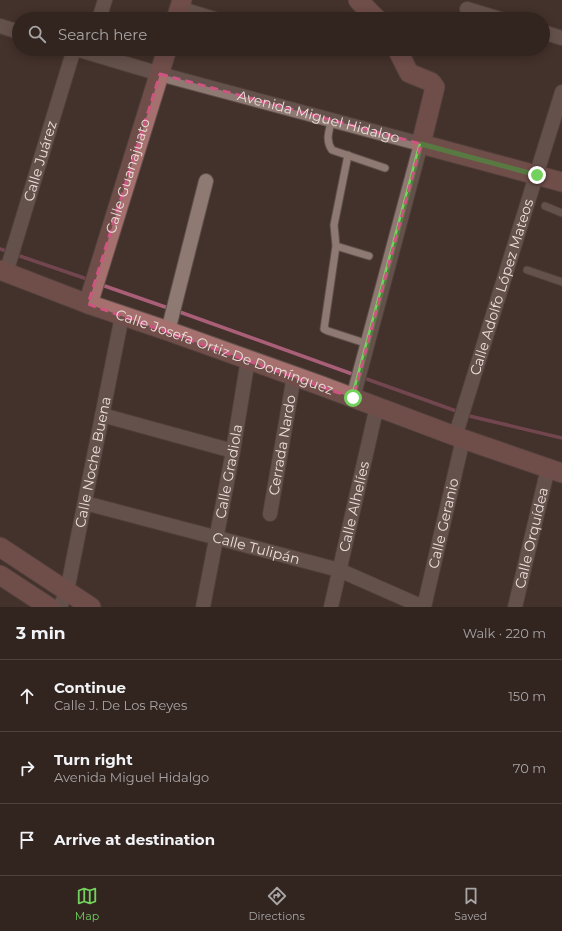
<!DOCTYPE html>
<meta charset="utf-8">
<style>
body{margin:0;font-family:Montserrat,sans-serif;background:#3a2d29;color:#f1f3f6}
.stop{position:absolute;width:12px;height:12px;margin:-9px;border:3px solid #72d25d;border-radius:50%;background:#fff}
.stop.end{background:#72d25d;border-color:#fff;box-shadow:0 1px 4px #0008}
.list{margin:0;padding:0;list-style:none}
h2{display:flex;justify-content:space-between;align-items:center;height:52px;margin:0;padding:0 16px;font-size:17px}
h2 small{font-size:13px;font-weight:400;color:#a8a5a5}
.list li{display:grid;grid-template-columns:26px 1fr auto;gap:12px;align-items:center;box-sizing:border-box;height:72px;padding:0 16px;border-top:1px solid #4d423e}
.list b{display:block;font-size:15px;white-space:nowrap}
.list p{margin:0;font-size:13px;white-space:nowrap;color:#a8a5a5}
.list em{font-size:13px;font-style:normal;color:#a8a5a5}
.icon{flex:none;width:22px;height:22px;fill:none;stroke:currentColor;stroke-width:2;stroke-linecap:round;stroke-linejoin:round}
.map{position:relative;flex:none;width:562px;height:607px;overflow:hidden}
.search{position:absolute;background:#322520;box-shadow:0 2px 10px #0003;left:12px;right:12px;top:12px;height:44px;display:flex;align-items:center;gap:10px;box-sizing:border-box;padding:0 14px;border-radius:22px;color:#a8a5a5;font-size:15px}
.sheet{height:268px;background:#322520}
nav{display:flex;justify-content:space-around;align-items:center;box-sizing:border-box;height:56px;border-top:1px solid #4d423e;background:#322520;font-size:11px;color:#a8a5a5}
nav a{display:grid;justify-items:center;gap:2px}
nav .on{color:#72d25d}
.map>svg:first-child{display:block}
</style>
<div class="map">
<svg width="562" height="607" viewBox="0 0 562 607">
<rect width="100%" height="100%" fill="#43312b"/>
<g fill="none" stroke-linecap="round" stroke-linejoin="round">
<path stroke="#aa5f78" stroke-width="3.5" d="M0,249L9,252
M14,254L90,280
M99,284L171,309
M177,311L355,375
M361,377L459,412
M465,415L562,438"/>
<defs>
<path id="lane" d="M332,119C329,131 325,140 332,150L385,168
M348,155L334,225L336,246L324,329L328,331L368,344
M545,206L562,213
M336,246L369,256
M527,270L562,282"/>
<g id="street">
<path d="M179,8L214,19"/>
<path d="M467,9L500,19"/>
<path d="M99,19L105,0"/>
<path d="M0,26L19,32"/>
<path d="M543,32L562,38"/>
<path id="s1" d="M76,49L160,74L421,144L353,398"/>
<path id="s2" d="M6,273L74,49"/>
<path d="M168,331L206,181"/>
<path d="M102,415L233,451"/>
<path id="s3" d="M455,437L562,92"/>
<path id="s4" d="M85,503L339,570L423,607"/>
<path id="s5" d="M270,514L294,376"/>
<path id="s6" d="M60,607L67,591L122,316"/>
<path id="s7" d="M203,607L233,451L248,359"/>
<path id="s8" d="M331,607L377,406"/>
<path id="s9" d="M424,607L463,439"/>
<path id="s10" d="M515,607L548,468"/>
</g>
<g id="secondary">
<path d="M358,0L377,19"/>
<path d="M176,19L182,0"/>
<path d="M397,49L409,73L431,82L435,87L421,144L562,182"/>
<path id="s11" d="M0,270L88,304L168,331L319,385L463,439L562,473"/>
<path id="s12" d="M88,304L167,49"/>
<path d="M0,547L91,607"/>
<path d="M0,575L49,607"/>
</g>
</defs>
<use href="#lane" stroke="#5f504b" stroke-width="9"/>
<use href="#street" stroke="#5f504b" stroke-width="16"/>
<use href="#secondary" stroke="#5f504b" stroke-width="21"/>
<use href="#lane" stroke="#8e7973" stroke-width="7"/>
<use href="#street" stroke="#8e7973" stroke-width="14"/>
<use href="#secondary" stroke="#a5706e" stroke-width="19"/>
</g>
<g fill="none" stroke-linecap="round" stroke-linejoin="round">
<path stroke="#72d25d" stroke-width="5" d="M353,398L421,144L537,175"/>
</g>
<path d="M0 0H562V607H0ZM160,74L421,144L353,398L88,304Z" fill="#43312b" fill-opacity=".55" fill-rule="evenodd"/>
<path fill="none" stroke="#ce5481" stroke-width="3" stroke-dasharray="8 5" stroke-linejoin="round" d="M160,74L421,144L353,398L88,304Z"/>
<g text-anchor="middle" dominant-baseline="central" stroke-width="4" stroke-linejoin="round" paint-order="stroke">
<g font-size="14" fill="#eadfdb" stroke="#43312b">
<text stroke="none"><textPath href="#s1" startOffset="252">Avenida Miguel Hidalgo</textPath></text>
<text stroke="none"><textPath href="#s2" startOffset="117">Calle Juárez</textPath></text>
<text stroke="none"><textPath href="#s12" startOffset="134">Calle Guanajuato</textPath></text>
<text stroke="none"><textPath href="#s3" startOffset="157">Calle Adolfo López Mateos</textPath></text>
<text stroke="none"><textPath href="#s11" startOffset="239">Calle Josefa Ortiz De Domínguez</textPath></text>
<text stroke="none"><textPath href="#s5" startOffset="70">Cerrada Nardo</textPath></text>
<text stroke="none"><textPath href="#s6" startOffset="149">Calle Noche Buena</textPath></text>
<text stroke="none"><textPath href="#s7" startOffset="138">Calle Gradiola</textPath></text>
<text stroke="none"><textPath href="#s8" startOffset="103">Calle Alhelíes</textPath></text>
<text stroke="none"><textPath href="#s9" startOffset="86">Calle Geranio</textPath></text>
<text stroke="none"><textPath href="#s10" startOffset="71">Calle Orquídea</textPath></text>
<text stroke="none"><textPath href="#s4" startOffset="177">Calle Tulipán</textPath></text>
</g>
</g>
</svg>
<div class="stop" style="left:353px;top:398px"></div>
<div class="stop end" style="left:537px;top:175px"></div>
<div class="search"><svg class="icon" aria-label="search" viewBox="0 0 24 24"><circle cx="10" cy="10" r="6"/><path d="M15 15l6 6"/></svg>Search here</div>
</div>
<section class="sheet">
<h2>3 min<small>Walk · 220 m</small></h2>
<ul class="list">
<li><svg class="icon" aria-label="ahead" viewBox="0 0 24 24"><path d="M12 20V5M6 11l6-6 6 6"/></svg><div><b>Continue</b><p>Calle J. De Los Reyes</p></div><em>150 m</em></li>
<li><svg class="icon" aria-label="right" viewBox="0 0 24 24"><path d="M7 20v-9h11M14 6l5 5-5 5"/></svg><div><b>Turn right</b><p>Avenida Miguel Hidalgo</p></div><em>70 m</em></li>
<li><svg class="icon" aria-label="arrive" viewBox="0 0 24 24"><path d="M6 21V4h12l-3 4 3 4H6"/></svg><div><b>Arrive at destination</b></div></li>
</ul>
</section>
<nav>
<a class="on"><svg class="icon" aria-label="map" viewBox="0 0 24 24"><path d="M3 6l6-2 6 2 6-2v14l-6 2-6-2-6 2zM9 4v14M15 6v14"/></svg>Map</a>
<a><svg class="icon" aria-label="directions" viewBox="0 0 24 24"><path d="M12 3l9 9-9 9-9-9zM9 14v-3h6M13 9l2 2-2 2"/></svg>Directions</a>
<a><svg class="icon" aria-label="saved" viewBox="0 0 24 24"><path d="M7 4h10v16l-5-4-5 4z"/></svg>Saved</a>
</nav>
